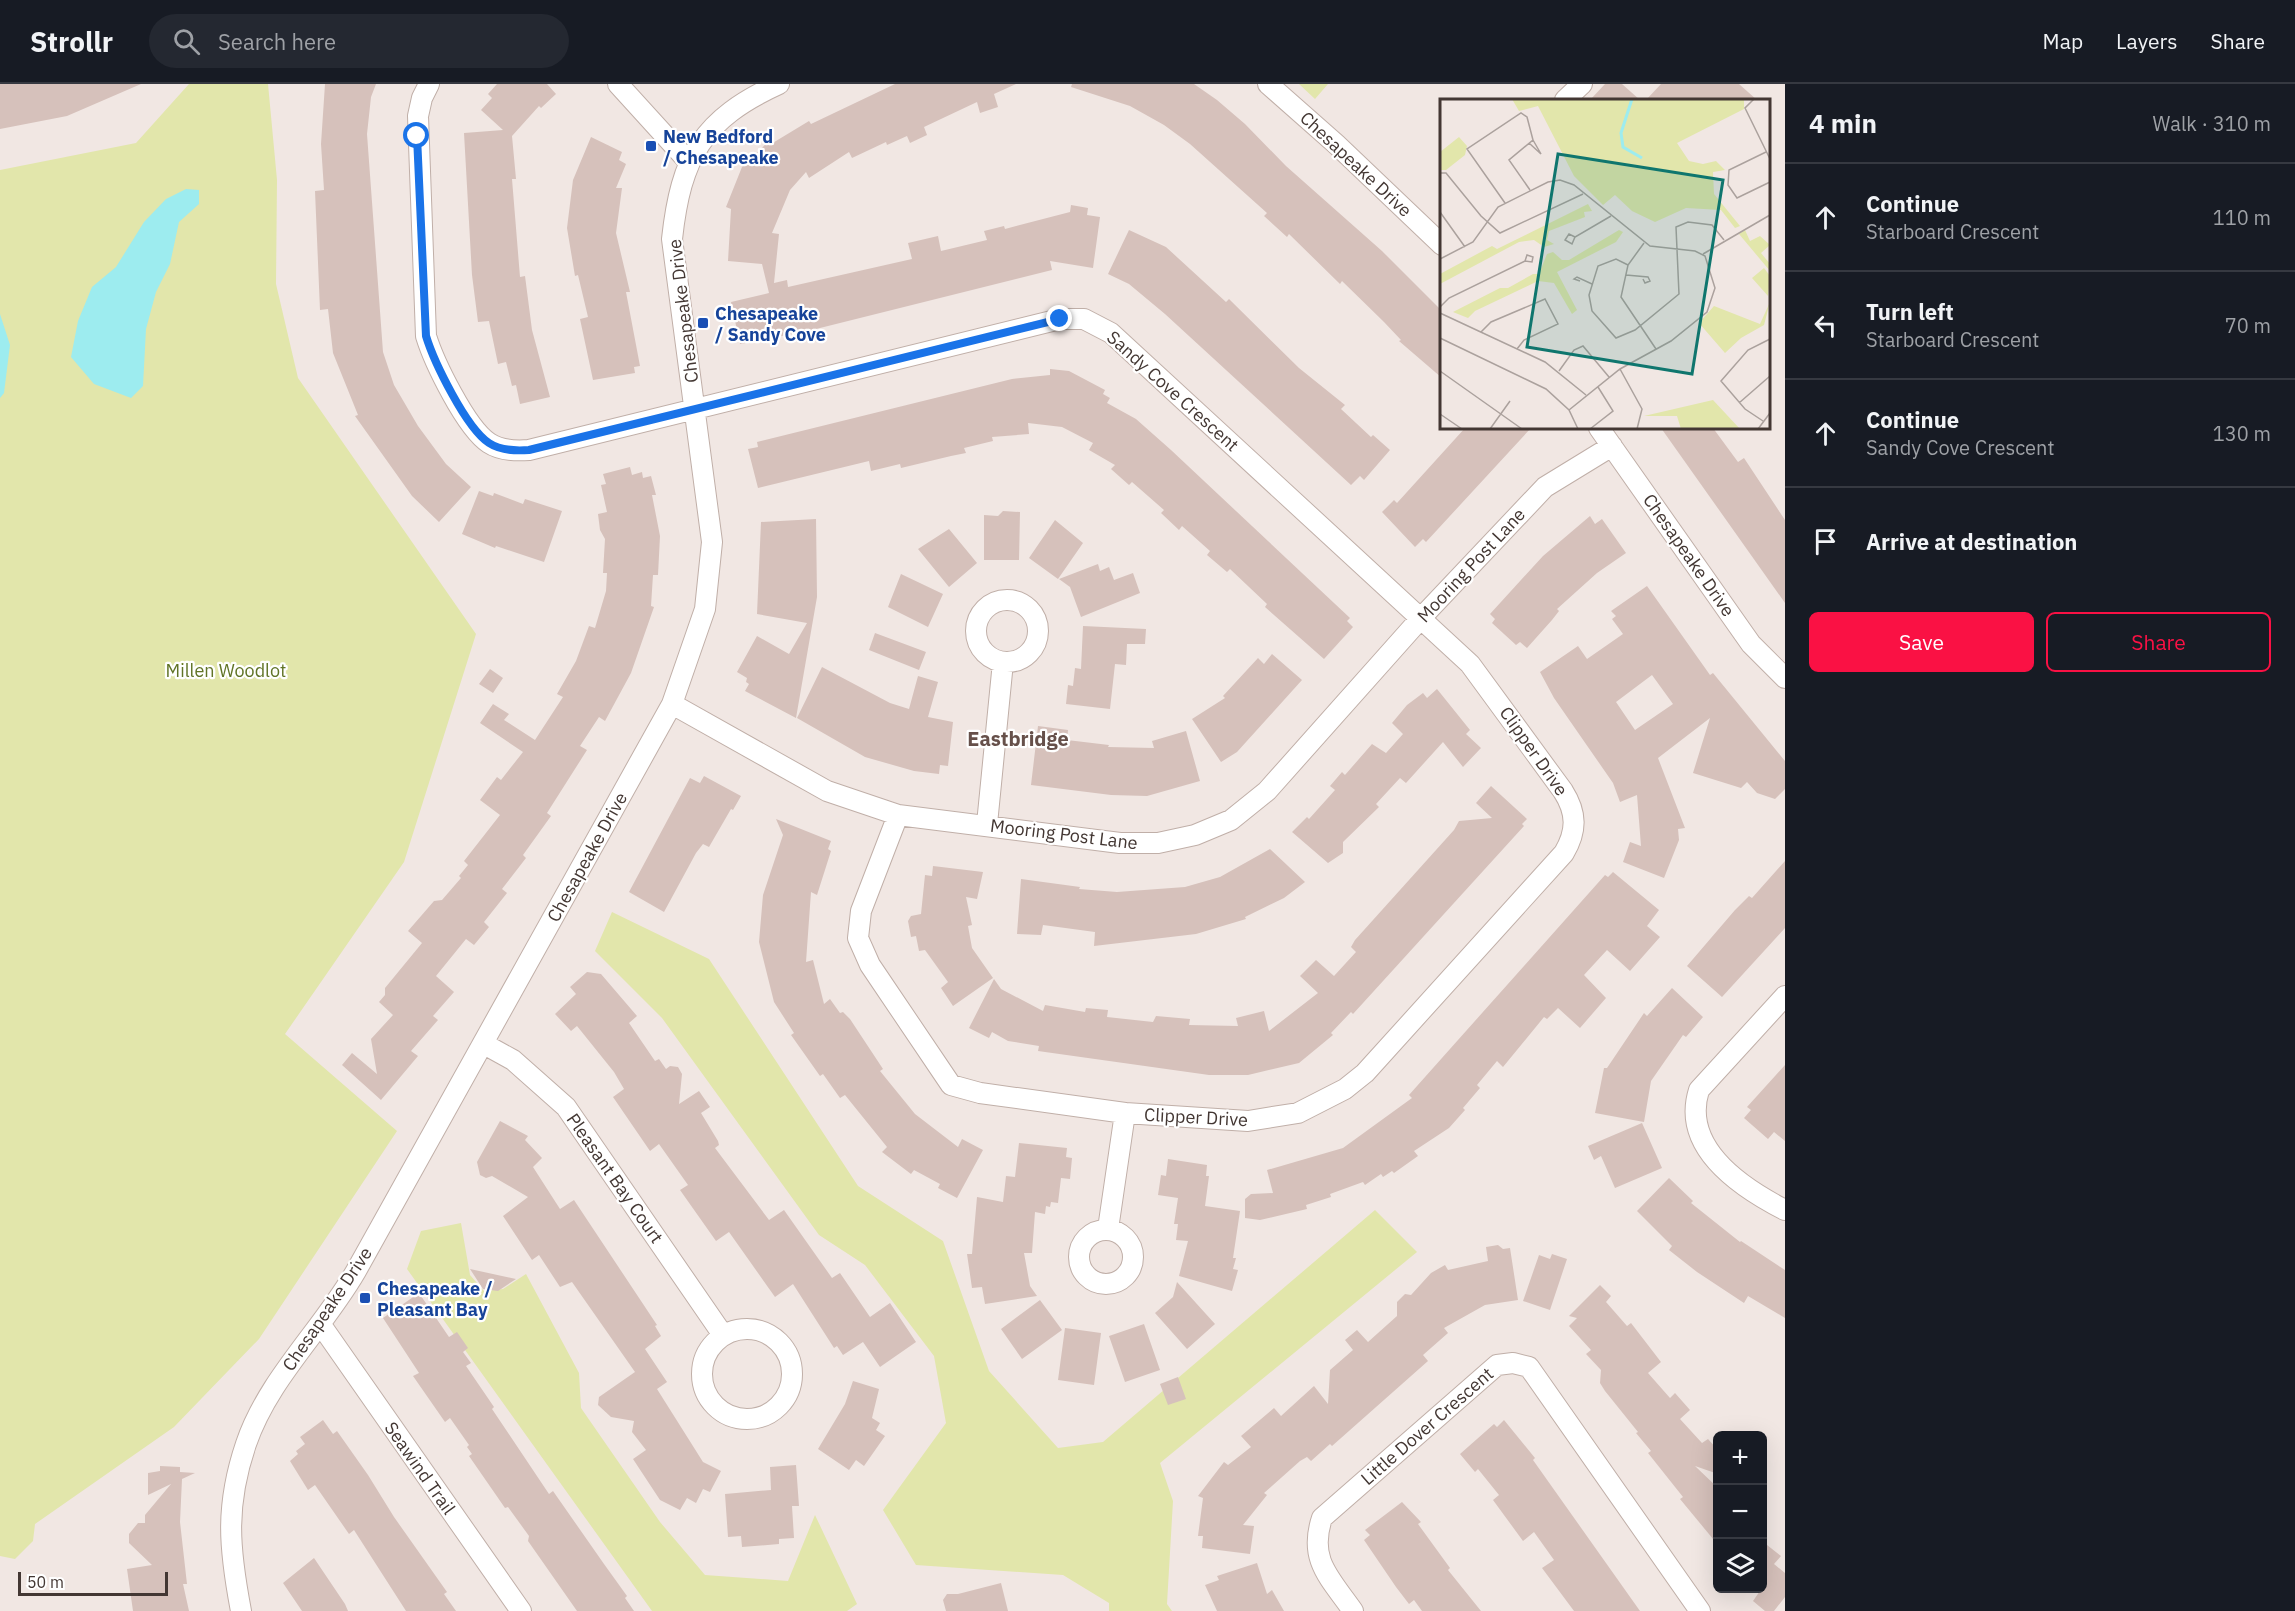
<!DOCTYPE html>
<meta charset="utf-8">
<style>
body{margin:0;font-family:"IBM Plex Sans",sans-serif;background:#242831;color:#f1f3f6}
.controls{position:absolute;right:18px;bottom:18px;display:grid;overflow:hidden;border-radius:9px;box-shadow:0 6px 24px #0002}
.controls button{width:54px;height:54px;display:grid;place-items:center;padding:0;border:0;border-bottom:2px solid #363941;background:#171b24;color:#f1f3f6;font:30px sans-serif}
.scale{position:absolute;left:18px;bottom:15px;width:150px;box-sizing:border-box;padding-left:6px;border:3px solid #433733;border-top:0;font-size:16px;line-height:21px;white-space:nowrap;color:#433733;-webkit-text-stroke:4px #fff;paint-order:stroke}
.stop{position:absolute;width:18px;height:18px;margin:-14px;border:4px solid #1a73e8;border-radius:50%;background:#fff}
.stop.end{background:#1a73e8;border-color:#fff;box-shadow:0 2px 6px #0008}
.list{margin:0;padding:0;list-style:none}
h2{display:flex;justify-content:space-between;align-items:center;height:78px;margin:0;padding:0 24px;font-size:26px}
h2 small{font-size:20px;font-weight:400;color:#9ea1a6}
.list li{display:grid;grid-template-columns:39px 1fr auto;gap:18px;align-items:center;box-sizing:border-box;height:108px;padding:0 24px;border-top:2px solid #363941}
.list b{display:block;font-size:22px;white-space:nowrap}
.list p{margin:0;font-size:20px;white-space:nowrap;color:#9ea1a6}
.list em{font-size:20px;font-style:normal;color:#9ea1a6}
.actions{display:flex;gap:12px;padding:18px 24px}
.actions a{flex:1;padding:14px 0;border:2px solid #fa1144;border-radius:9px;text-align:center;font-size:21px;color:#fa1144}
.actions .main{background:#fa1144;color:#fff}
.icon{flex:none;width:33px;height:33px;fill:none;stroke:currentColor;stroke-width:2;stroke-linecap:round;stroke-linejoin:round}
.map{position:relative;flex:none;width:1785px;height:1527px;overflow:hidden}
header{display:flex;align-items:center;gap:36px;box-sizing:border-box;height:84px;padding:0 30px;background:#171b24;border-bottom:2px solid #363941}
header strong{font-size:28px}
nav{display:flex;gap:33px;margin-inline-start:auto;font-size:21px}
.search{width:420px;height:54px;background:#242831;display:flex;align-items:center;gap:15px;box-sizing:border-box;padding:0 21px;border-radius:33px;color:#9ea1a6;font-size:22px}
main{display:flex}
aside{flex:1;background:#171b24}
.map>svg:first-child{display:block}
</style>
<header>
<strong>Strollr</strong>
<div class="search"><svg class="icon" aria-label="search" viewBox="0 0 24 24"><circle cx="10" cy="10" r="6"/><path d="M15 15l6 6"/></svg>Search here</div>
<nav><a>Map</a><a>Layers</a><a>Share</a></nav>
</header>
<main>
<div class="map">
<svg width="1785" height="1527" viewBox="0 0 1785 1527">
<rect width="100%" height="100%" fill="#f1e7e3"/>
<path fill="#e2e6ab" d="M189,0H268L277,96L276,200L298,294L476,550L404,778L285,950L397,1047L259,1255L174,1343L35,1440L33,1457L15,1475L0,1472V86L136,59Z
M1299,0H1328L1315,15Z
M612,828L709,875L858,1102L943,1157L989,1287L1058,1364L1103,1358L1375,1126L1417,1168L1160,1379L1173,1417L1167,1520L1172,1527H1109V1519L1063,1491L916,1481L883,1426L946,1339L934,1272L865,1181L819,1151L662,934L595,867Z
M461,1139L470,1191L484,1207L503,1205L526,1190L579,1289L581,1324L660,1438L705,1491L788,1497L815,1431L857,1520L847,1527H652L407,1185L421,1147Z"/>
<path fill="#9decef" d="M186,105L199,106V120L179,138L170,180L156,208L146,245L143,302L131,314L94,300L71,273L78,237L92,203L116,183L144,138L166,115Z
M0,230L10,261L4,309L0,314Z"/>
<path fill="#d6c1bb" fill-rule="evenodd" d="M0,0H141L67,32L0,45Z
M325,0H376L371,13L367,50L383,268L394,301L418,342L446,380L471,403L439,438L412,412L355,332L358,331L333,269L328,225L320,226L315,107L324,106L321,60Z
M497,0H547L556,10L541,24L539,22L512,52L516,95H512L520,193L525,192L532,246L550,313L520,320L516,301L512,302L506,278L498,280L489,237L478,238L472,191L464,49L503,46L481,26L492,14L488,10Z
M895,0H1016L994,10L998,23L980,29L977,18L924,43L927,51L910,59L907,52L887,61L886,58L852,74L849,68L809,94L806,88L790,106L772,149L779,150L774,199L787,196L788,203L912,175L908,159L938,152L941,167L987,156L984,147L1004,142L1005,145L1070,128L1071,121L1088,124L1087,131L1100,133L1093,184L1050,177L1052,186L808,247L740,260L731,218L769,209L762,180L728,177L731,125L726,123L742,83L768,58L771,60L809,37L811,40Z
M1072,0H1194L1217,16L1245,40L1286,82L1382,167L1442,227V294L1399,257L1401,256L1384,238L1342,197L1340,200L1289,150L1287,153L1264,132L1267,129L1190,60L1164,41L1130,22L1071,3Z
M1605,0H1622L1640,16H1590Z
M1661,0H1739L1757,16H1646Z
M591,53L622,68L619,76L626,80L616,104H622L616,149L630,208H626L640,282L634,283L635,289L593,296L580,235L588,233L578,191L575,192L567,144L573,96Z
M1129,146L1166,163L1226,218L1229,215L1299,284L1345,321L1341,325L1371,353L1373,351L1390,366L1364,396L1360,392L1351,401L1165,230L1129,200L1108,190Z
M1050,285L1069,287L1105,306L1103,310L1110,314L1107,319L1136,335L1171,366L1350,534L1347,537L1353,543L1324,575L1265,523L1267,520L1230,485L1227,488L1207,471L1210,467L1182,442L1179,446L1161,429L1164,426L1132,398L1129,401L1111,385L1115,381L1089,366L1093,359L1062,343L1028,339L1029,350L992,353L993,357L964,364L966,369L951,372L901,384L900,380L871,387L869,377L758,404L748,365L758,363L757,358L1012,295L1050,291Z
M1465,344H1531L1426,458L1423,455L1415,463L1382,428L1394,416L1397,419Z
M1661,344H1713L1738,378L1744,374L1785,436V519Z
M630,383L632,391L642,388L643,394L651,392L656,411H652L660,452L658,491H653L651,522L654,523L631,589L605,637L599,633L580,662L587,666L547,729L551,732L523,771L526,774L502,805L507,809L484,838L489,843L474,861L466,855L436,892L454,908L433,932L438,936L411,967L418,972L381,1016L342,981L352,969L377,990L371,955L393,931L379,918L385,911V904L422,859L408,847L434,817L442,816L461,794L459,792L468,781L464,777L500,731L480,716L497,693L501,696L523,668L480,639L493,620L509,630L504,636L535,656L563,613L557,610L576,577L589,542L595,544L606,507L607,489H603L605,455L600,446L598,430L607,428L601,401L606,400L603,390Z
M479,407L493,412L494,409L523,420L525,415L562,427L544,478L496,462L495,464L462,450Z
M1003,427L1020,428L1019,476H984V431L998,432Z
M1590,432L1595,440L1602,435L1626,469L1597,489L1557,525L1559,527L1552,536L1527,564L1520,558L1516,561L1492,539L1495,535L1490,530L1543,472Z
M816,435L817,513L796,634L745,607L749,600L746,598L747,594L737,588L757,552L789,570L807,539L757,530L761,438Z
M1055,436L1083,459L1058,495L1029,474Z
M949,445L977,479L949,503L918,465Z
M1098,480L1100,487L1109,483L1114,496L1133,489L1140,509L1081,533L1070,503L1059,495Z
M901,490L943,510L928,543L888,523Z
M1647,502L1710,591L1713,589L1785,677V705L1775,715L1757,709L1747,698L1741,704L1693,689L1710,634L1658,674L1685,744L1678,745L1679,756L1664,794L1623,778L1630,758L1641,762L1637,711L1620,718L1613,699L1554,614L1540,588L1578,562L1587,575L1623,550L1612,535L1616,532L1611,527ZM1652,591L1673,620L1635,646L1616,618Z
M1083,542L1146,545L1145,560H1127L1126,581L1115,580L1110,625L1066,620L1068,601L1073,602L1075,584L1081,585Z
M875,549L926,568L919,586L869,566Z
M1272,570L1302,596L1237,668L1221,678L1192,635L1225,614L1223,612L1258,574L1264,580Z
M822,583L890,619L909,625L918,592L938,598L928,633L953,638L948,682L940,681L939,690L914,687L865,673L797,634Z
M490,585L503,594L493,609L479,600Z
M1437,605L1470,646L1466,650L1481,664L1463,683L1443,658L1406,699L1400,694L1376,720L1379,723L1343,758V769L1328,779L1292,748L1307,733L1309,735L1335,706L1330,702L1342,688L1345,691L1372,660L1386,669L1403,650L1392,639L1407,621L1423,609L1427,614Z
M1038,642L1068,646L1067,656L1109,661L1108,663L1154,664L1152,657L1186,647L1200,697L1147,712L1111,711L1031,701Z
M704,692L741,712L733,726L731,725L709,763L703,760L696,769L664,828L629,808L690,694L700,699Z
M1491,702L1527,735L1522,740L1524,742L1353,930L1351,928L1331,949L1333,951L1299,979L1248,991H1209L1038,967L1039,962L1008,957L992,948L989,954L969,944L994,895L1001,905L1043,927L1045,921L1085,928L1086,924L1108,926L1107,933L1153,938L1156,932L1190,935L1189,941L1238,942L1236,934L1264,927L1269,947L1318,909L1300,892L1316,876L1334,892L1356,868L1351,863L1355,856L1454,746L1459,737L1492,734L1476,719Z
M776,735L831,757L828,765L831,767L817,811L811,808L806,878L813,876L824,920L830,915L840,929L843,928L850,935L883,985L880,987L915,1030L958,1063L962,1055L983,1066L957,1114L938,1104L940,1100L914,1086L911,1090L882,1068L887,1063L845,1011L840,1014L823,990L820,992L791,951L794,949L774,918L759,858L763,811L783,751Z
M1270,765L1305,798L1284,814L1245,833L1246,835L1196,850L1094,862L1095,848L1043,841L1041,851L1017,850L1021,795L1080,803L1079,805L1117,808L1185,803L1220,793Z
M1785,777V844L1722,913L1687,882L1735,826L1749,812L1752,814Z
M933,782L983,788L977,815L966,813L972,841L968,842L972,864L993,894L953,922L941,904L948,898L925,866L919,867L916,852L911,853L908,837L911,832L921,830L925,791L932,792Z
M1613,788L1659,826L1647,842L1660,853L1630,887L1607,866L1584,891L1606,914L1580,944L1558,924L1547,935L1544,933L1503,983L1497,977L1477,1001L1480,1004L1463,1024L1465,1026L1449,1044L1414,1067L1418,1072L1394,1089L1392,1087L1383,1093L1381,1090L1365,1101L1363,1098L1330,1110L1331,1113L1306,1121L1307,1125L1260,1136L1245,1134V1115L1251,1110L1273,1109L1267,1086L1343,1064L1412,1014L1409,1011L1605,791L1608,793Z
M587,888L601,890L637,932L629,939L655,977L659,975L666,985L670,982L678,983L682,990L679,1020L699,1007L710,1023L701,1029L718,1057L719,1061L715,1064L769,1136L784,1126L832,1194L840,1189L870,1233L890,1219L916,1258L880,1283L863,1258L843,1271L837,1262L834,1264L793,1200L775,1213L729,1148L716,1157L680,1106L688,1101L659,1060L650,1067L613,1013L624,1005L614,988L577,942L571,947L555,930L576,910L570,903Z
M1672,904L1703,933L1686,953L1683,951L1651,997L1644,1038L1595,1029L1604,984H1607L1644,929L1647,932Z
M1785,981V1057L1774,1048L1768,1055L1744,1034L1751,1026L1747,1023Z
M500,1037L528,1052L525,1056L542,1074L533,1083L560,1125L574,1116L657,1241L655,1242L661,1252L645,1265L667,1298L657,1305L703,1378L721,1387L710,1408L703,1405L696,1419L687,1414L680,1426L660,1416L633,1375L646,1366L632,1348L634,1337L611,1333L598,1321L599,1313L635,1288L572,1198L560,1203L539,1171L532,1176L503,1132L528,1113L492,1092L486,1094L480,1091L477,1078Z
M1642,1039L1662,1084L1615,1104L1601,1072L1594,1076L1588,1062Z
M1019,1059L1067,1064L1066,1073L1072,1074L1070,1095L1061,1094L1058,1119L1051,1118L1050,1123L1046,1122L1045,1130L1035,1128L1032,1169H1024L1030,1202L1037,1212L985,1220L982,1203L972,1204L967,1170H972L977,1113L1003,1118L1006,1092L1015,1093Z
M1168,1075L1207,1081L1206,1092H1209L1205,1122L1240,1127L1233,1174H1236L1233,1185L1238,1186L1232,1207L1179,1192L1188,1157L1176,1156L1178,1140H1174L1178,1114L1158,1111L1161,1091L1166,1092Z
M1669,1094L1693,1117L1691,1119L1740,1158L1741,1157L1785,1186V1234L1748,1212L1744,1219L1697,1188L1669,1166L1672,1162L1637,1127Z
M1498,1161L1503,1165L1510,1164L1518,1216L1485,1221L1444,1244L1448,1249L1423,1271L1428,1277L1332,1362L1330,1360L1311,1377L1307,1373L1300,1377L1264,1409L1267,1411L1243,1441L1254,1442L1250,1470L1202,1464L1203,1452H1198L1203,1414L1198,1412L1224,1378L1228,1381L1251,1363L1241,1352L1274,1324L1281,1332L1314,1302L1328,1320L1330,1286L1353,1266L1345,1256L1357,1246L1368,1258L1397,1232V1218L1405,1210L1411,1211L1431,1189L1445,1181L1448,1186L1488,1177L1486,1163Z
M1552,1170L1567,1175L1550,1226L1523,1217L1539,1171L1550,1175Z
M470,1185L516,1195L498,1207L483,1205Z
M1177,1198L1215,1240L1187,1265L1155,1229L1173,1213Z
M1600,1201L1611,1212L1606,1218L1627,1242L1631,1239L1661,1278L1648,1289L1670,1314L1675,1309L1690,1326L1680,1335L1702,1359L1708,1355L1718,1366V1390L1695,1382L1718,1404V1461L1680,1415L1683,1413L1648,1369L1651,1367L1636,1349L1638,1348L1605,1307L1600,1299L1601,1286L1586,1270L1591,1266L1569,1242L1577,1234L1569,1232Z
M419,1209L449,1253L457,1248L468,1264L463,1268L471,1279L466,1282L494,1323L492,1325L549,1410L553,1407L604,1480L627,1512L625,1514L634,1527H577L528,1457L529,1452L508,1423L505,1424L469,1372L472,1370L467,1363L469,1361L450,1334L445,1338L413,1292L419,1289L383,1234Z
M1040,1216L1062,1246L1022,1275L1001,1245Z
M1144,1240L1160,1286L1125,1298L1109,1252Z
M1065,1244L1101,1249L1094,1301L1058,1296Z
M1178,1293L1186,1315L1168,1321L1160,1300Z
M853,1297L879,1305L872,1334L880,1339L876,1346L885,1352L864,1382L856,1376L849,1386L818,1365L845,1320Z
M323,1336L333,1350L337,1347L368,1391L394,1433L447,1508L444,1510L456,1527H406L354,1446L349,1450L315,1401L308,1406L290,1377L298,1370L296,1367L305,1360L300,1353Z
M1504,1336L1535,1374L1533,1376L1640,1527H1574L1542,1484L1554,1476L1534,1448L1523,1457L1493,1416L1499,1411L1478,1385L1475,1388L1460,1370L1494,1340L1497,1343Z
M796,1381L799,1422H792L794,1454L779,1455V1460L742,1463L741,1452L728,1453L725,1410L771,1406L770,1383Z
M160,1382L180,1383V1388L195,1389L182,1395L180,1438L187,1500H183L189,1527H133L127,1485L152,1481L129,1459V1450L138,1439H145V1431L171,1400L148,1411V1389L160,1387Z
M1402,1418L1421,1438L1418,1440L1450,1484L1448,1486L1481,1527H1422L1414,1516L1409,1520L1396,1503L1364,1456L1370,1451L1365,1446Z
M1762,1457L1781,1472L1774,1480L1785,1489V1513L1774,1527H1765L1753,1517L1762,1504Z
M314,1474L345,1520L348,1527H302L283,1499Z
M1257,1479L1267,1510L1272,1506L1284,1527H1217L1205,1501L1219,1496L1217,1492Z
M1001,1499L1008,1527H946L943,1516L947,1510H958Z"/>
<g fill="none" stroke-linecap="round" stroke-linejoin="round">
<defs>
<path id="minor" d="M429,0L422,14L418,32L426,252C434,278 466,344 489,359C501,367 516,367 529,366L1060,235H1084L1111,249L1470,580L1563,707C1577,729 1577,747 1564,769L1365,989L1345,1005L1298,1029L1248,1037L1125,1029L980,1009L951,1001L870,881L858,854L861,827L898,731
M618,0L688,77
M1268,0L1336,60L1442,161
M1565,16L1582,0
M1599,344L1751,560L1785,594
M976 547a31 31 0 1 1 62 0a31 31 0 1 1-62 0Z
M672,620L827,707L898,731L1120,759H1158L1195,751L1231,736L1267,707L1421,534L1545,403L1612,362
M987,740L1003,578
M1785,912L1699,1006C1681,1063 1740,1103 1785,1126
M484,960L513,976L566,1023L723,1251
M1108,1145L1125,1029
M1079 1173a27 27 0 1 1 54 0a27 27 0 1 1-54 0Z
M321,1241L521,1527
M702 1290a45 45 0 1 1 90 0a45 45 0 1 1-90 0Z
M241,1527C229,1464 225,1422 246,1360C268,1295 322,1246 356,1187C462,999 567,810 672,620L705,525L712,458L672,155C681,73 702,35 779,0
M1353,1527C1330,1494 1308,1476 1322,1434L1497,1281L1513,1279L1529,1283L1700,1527"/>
</defs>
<use href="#minor" stroke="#c0afa8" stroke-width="22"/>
<use href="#minor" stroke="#fff" stroke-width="20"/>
</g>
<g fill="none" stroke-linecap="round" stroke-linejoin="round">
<path stroke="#1a73e8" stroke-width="8" d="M417,52L426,252C434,278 466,344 489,359C501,367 516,367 529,366L1060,235"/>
</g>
<g fill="#1a4fb4" stroke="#fff" stroke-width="2">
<rect x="645" y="56" width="12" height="12" rx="3"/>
<rect x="697" y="233" width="12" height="12" rx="3"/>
<rect x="359" y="1208" width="12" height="12" rx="3"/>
</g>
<g text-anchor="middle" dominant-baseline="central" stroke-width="4.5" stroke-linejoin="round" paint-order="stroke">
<g font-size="18" font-weight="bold" fill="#164399" stroke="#fff" text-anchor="start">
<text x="663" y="52">New Bedford<tspan x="663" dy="21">/ Chesapeake</tspan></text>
<text x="715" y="229">Chesapeake<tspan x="715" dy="21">/ Sandy Cove</tspan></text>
<text x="377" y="1204">Chesapeake /<tspan x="377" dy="21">Pleasant Bay</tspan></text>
</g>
<g font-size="18" fill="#433733" stroke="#fff">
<text transform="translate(1356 80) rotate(43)">Chesapeake Drive</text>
<text transform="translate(683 227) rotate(-97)">Chesapeake Drive</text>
<text transform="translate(1173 307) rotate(42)">Sandy Cove Crescent</text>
<text transform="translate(1689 471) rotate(55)">Chesapeake Drive</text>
<text transform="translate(1471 481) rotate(-47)">Mooring Post Lane</text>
<text transform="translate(1534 667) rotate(55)">Clipper Drive</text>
<text transform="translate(1064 750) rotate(7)">Mooring Post Lane</text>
<text transform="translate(587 773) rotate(-61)">Chesapeake Drive</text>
<text transform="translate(1196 1033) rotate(3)">Clipper Drive</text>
<text transform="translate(615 1094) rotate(55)">Pleasant Bay Court</text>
<text transform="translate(327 1225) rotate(-56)">Chesapeake Drive</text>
<text transform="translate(1427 1342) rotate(-41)">Little Dover Crescent</text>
<text transform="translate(420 1384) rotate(55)">Seawind Trail</text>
</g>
<g font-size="18" fill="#617427" stroke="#fff">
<text x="226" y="586">Millen Woodlot</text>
</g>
<g font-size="20" font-weight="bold" fill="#66504a" stroke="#fff">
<text x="1018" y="654">Eastbridge</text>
</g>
</g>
<g transform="translate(1440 15)">
<rect width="330" height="330" fill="#f1e7e3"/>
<path d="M72,0H304V10L237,44L249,62L263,65L276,62L285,71L273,73L274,95L300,127L295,129L281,111L246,109L215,123L192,112L175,96L163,106L134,77L98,7L79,12ZM19,38L27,47L25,56L6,71H0V53ZM148,105L152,112L144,113L145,118L109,132L107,141L114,145L104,148L94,141L79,143L0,185V175L52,147L57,150ZM179,131L183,133L176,143L117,173L137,211L132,215L114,184L98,182L35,212L28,219L13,213L60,189H68L93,175H99L107,155L113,153L122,161H129ZM305,131L310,142L320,137L330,146L321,154L330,165V172L299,135ZM324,169L330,177L328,197L312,179ZM330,203L324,226L301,239L285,254L259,224L274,207L320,225ZM273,301L300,330H241L237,317H204Z" fill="#e2e6ab"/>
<path fill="none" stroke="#9decef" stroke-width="3" d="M192,0L181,34L183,48L202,59"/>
<path fill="none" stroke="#aba19d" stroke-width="1.5" d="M314,0L305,9L330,60M89,44L101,55L93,41M326,53L289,71L288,86L297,99L330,83M0,74H6L41,117L60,134L143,95M65,104L27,50L81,14L87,18L93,41L69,61L90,91M0,113L25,148M135,138L129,135L125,141L132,145L135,138L171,117M204,144L188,166L181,198L216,250M263,155L330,116M0,160L33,143L58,108L108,83L120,81L134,86L210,147L255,152L265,157L275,189L267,213L231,242L180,270L129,311M188,166L176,160L158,167L149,196L152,212L176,239L195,231L239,195L236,128L248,123L272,126L284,141M186,176L208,178L210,182L205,184L203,180M140,182L134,180L137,178L152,185M0,208L9,199L85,162L92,163L93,158L87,156L85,162M0,214L105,263L146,296M41,233L51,223L105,200L118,225L84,241L77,250M0,239L106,290L129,311L138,330M180,270L202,310L197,330M0,272L82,330M119,272L134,251L143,247L169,278M299,304L330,277M0,315L22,330M323,322L305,310L281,282L308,251L330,240M50,330L70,302M150,330L173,312L158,288M318,330L330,314"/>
<path fill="#0f766e" fill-opacity="0.15" stroke="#0f766e" stroke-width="3" d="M118,55L283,81L252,275L87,248Z"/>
<rect width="330" height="330" fill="none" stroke="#433733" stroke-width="3"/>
</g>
</svg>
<div class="controls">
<button>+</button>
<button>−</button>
<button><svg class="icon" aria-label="layers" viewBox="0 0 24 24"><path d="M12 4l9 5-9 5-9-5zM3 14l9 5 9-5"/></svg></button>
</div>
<div class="scale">50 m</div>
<div class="stop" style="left:417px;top:52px"></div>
<div class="stop end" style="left:1060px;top:235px"></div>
</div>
<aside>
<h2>4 min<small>Walk · 310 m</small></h2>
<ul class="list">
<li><svg class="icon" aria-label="ahead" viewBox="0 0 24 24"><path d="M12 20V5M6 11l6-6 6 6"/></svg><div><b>Continue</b><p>Starboard Crescent</p></div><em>110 m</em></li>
<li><svg class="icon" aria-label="left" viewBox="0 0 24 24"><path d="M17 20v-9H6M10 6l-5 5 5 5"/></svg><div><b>Turn left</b><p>Starboard Crescent</p></div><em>70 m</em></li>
<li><svg class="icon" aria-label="ahead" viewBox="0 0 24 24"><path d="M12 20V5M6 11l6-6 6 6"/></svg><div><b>Continue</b><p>Sandy Cove Crescent</p></div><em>130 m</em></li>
<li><svg class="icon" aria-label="arrive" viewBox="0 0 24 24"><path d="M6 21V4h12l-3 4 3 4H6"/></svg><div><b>Arrive at destination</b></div></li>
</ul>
<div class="actions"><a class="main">Save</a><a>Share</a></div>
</aside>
</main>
